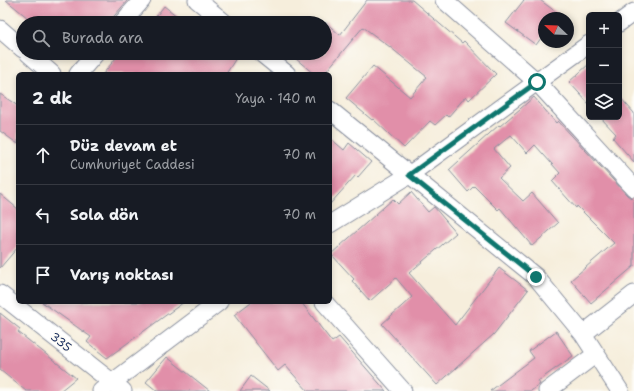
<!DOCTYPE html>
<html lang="tr">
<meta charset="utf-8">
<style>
body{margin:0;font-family:"Shantell Sans",sans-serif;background:#242831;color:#f1f3f6}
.controls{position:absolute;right:12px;top:12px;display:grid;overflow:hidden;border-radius:6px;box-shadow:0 2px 6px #0003}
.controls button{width:36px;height:36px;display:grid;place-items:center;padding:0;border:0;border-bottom:1px solid #363941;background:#171b24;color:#f1f3f6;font:20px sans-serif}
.compass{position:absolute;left:538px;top:12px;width:36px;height:36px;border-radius:50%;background:#171b24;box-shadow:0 2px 6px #0003;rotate:293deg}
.stop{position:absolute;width:12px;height:12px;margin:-9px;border:3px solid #0f766e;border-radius:50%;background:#fff}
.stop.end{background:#0f766e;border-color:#fff;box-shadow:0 1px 4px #0008}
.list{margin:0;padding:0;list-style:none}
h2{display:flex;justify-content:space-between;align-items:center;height:52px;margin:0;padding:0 16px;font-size:17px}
h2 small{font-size:13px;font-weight:400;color:#9ea1a6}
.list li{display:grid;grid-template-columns:26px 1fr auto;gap:12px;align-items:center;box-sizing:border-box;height:60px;padding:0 16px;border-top:1px solid #363941}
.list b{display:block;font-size:15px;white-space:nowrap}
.list p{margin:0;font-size:13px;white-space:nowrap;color:#9ea1a6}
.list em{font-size:13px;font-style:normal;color:#9ea1a6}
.icon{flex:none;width:22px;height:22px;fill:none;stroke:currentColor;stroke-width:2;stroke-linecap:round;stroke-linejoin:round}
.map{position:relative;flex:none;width:634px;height:391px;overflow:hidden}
.search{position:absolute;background:#171b24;box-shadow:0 2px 6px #0003;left:16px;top:16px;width:316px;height:44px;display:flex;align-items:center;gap:10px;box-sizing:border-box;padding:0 14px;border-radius:22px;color:#9ea1a6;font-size:15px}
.panel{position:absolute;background:#171b24;box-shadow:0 2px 6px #0003;left:16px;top:72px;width:316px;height:232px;border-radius:6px}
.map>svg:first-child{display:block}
</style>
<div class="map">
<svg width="634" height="391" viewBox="0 0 634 391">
<rect width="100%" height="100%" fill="#fdfcf7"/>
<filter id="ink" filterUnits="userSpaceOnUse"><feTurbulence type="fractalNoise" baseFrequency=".025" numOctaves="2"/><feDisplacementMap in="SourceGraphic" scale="8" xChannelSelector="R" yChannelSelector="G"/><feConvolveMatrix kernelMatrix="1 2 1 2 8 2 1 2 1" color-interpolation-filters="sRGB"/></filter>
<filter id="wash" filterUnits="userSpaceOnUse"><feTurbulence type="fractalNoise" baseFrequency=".012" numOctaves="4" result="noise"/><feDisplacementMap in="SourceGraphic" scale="16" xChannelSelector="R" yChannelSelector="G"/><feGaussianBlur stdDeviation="0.9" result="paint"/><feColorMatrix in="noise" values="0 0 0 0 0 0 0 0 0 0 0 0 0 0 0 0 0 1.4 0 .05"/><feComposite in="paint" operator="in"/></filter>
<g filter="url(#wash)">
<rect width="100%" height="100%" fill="#f6eedc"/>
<g id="blocks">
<path fill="#e18fa9" d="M6,0H128L108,23H34Z
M367,0H412L462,43L464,41L496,74L469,100L466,96L448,117L446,115L435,125L430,121L404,148L373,119L372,120L346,98L373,66L410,97L427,77L390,47L363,27L324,74H314L289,53H325V22L340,35Z
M524,0H540L564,18H544V34L536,45L506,23Z
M164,6L186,23H151Z
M120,53H228L236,58L226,74H103Z
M589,64V104L569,82Z
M0,94L18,106V144L0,131Z
M619,96L634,113V162L613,138L616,134L600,117H619Z
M534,97L556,123L558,121L627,195L634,200V266L591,303L571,280L614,243L577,206L576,208L552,181L560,173L535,145L527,153L511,135L494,149L510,168L499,178L523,201L532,193L558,223L532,246L500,208L498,210L474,186L468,192L449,170L499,125L500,126Z
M330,138L344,150L349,143L371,162L358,177L356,175L330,204Z
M411,192L428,212L434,207L456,233L409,273L455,325L499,268L528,290L494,334L437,385L382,324L412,297L396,278L370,301L352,281L354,279L331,254L393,199L398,204Z
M0,194L18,209V247L0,268Z
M42,302H184L107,358L87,342L91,337Z
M251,302H301L332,342L339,337L386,391H308L285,365L278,371L234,315Z
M0,313L20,329L18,332L76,378L60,391H26L0,370Z
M556,331L573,356L538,381L540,384L531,391H490L534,358L529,351Z
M167,357L210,391H157L146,382Z
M251,376L270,391H240Z"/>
</g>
</g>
<g filter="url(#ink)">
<use href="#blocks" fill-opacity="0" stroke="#888e9d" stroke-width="1"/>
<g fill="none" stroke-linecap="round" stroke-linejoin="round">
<defs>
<path id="street" d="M197,0L225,23
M444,0L537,82L634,188
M122,23L142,0
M619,23L634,12
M0,29L23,49
M28,53L52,74
M261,53L287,74
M78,74L96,53
M330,110L536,277L583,334L620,391
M330,224L409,175L589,44
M0,294L123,391
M324,302L403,391
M583,334L634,294
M101,391L219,302
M547,391L596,354"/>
</defs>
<use href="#street" stroke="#888e9d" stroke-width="19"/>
<use href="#street" stroke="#fff" stroke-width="17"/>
</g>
</g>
<g fill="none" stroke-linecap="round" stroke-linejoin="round" filter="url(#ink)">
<path stroke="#0f766e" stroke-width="5" d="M536,277L409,175L537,82"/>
</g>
<g text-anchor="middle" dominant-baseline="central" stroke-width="3" stroke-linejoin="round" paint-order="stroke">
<g font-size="12" fill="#1b2f5e" stroke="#fdfcf7">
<text transform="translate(61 342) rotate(38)">335</text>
</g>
</g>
</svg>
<div class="controls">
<button>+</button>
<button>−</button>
<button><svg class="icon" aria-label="layers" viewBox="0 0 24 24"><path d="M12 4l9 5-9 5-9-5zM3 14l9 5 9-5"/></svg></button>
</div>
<svg class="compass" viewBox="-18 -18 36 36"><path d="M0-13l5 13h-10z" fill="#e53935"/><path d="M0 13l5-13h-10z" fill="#9ea1a6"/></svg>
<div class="stop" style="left:537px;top:82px"></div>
<div class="stop end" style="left:536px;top:277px"></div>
<div class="search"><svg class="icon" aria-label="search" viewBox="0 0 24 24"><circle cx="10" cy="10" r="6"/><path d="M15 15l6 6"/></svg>Burada ara</div>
<section class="panel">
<h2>2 dk<small>Yaya · 140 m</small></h2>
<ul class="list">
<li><svg class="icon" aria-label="ahead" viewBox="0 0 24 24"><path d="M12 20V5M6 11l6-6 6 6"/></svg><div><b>Düz devam et</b><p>Cumhuriyet Caddesi</p></div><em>70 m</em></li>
<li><svg class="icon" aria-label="left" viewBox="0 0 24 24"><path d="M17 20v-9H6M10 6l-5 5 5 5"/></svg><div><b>Sola dön</b></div><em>70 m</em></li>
<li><svg class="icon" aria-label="arrive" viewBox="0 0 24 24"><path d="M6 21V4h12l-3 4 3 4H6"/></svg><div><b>Varış noktası</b></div></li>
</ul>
</section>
</div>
